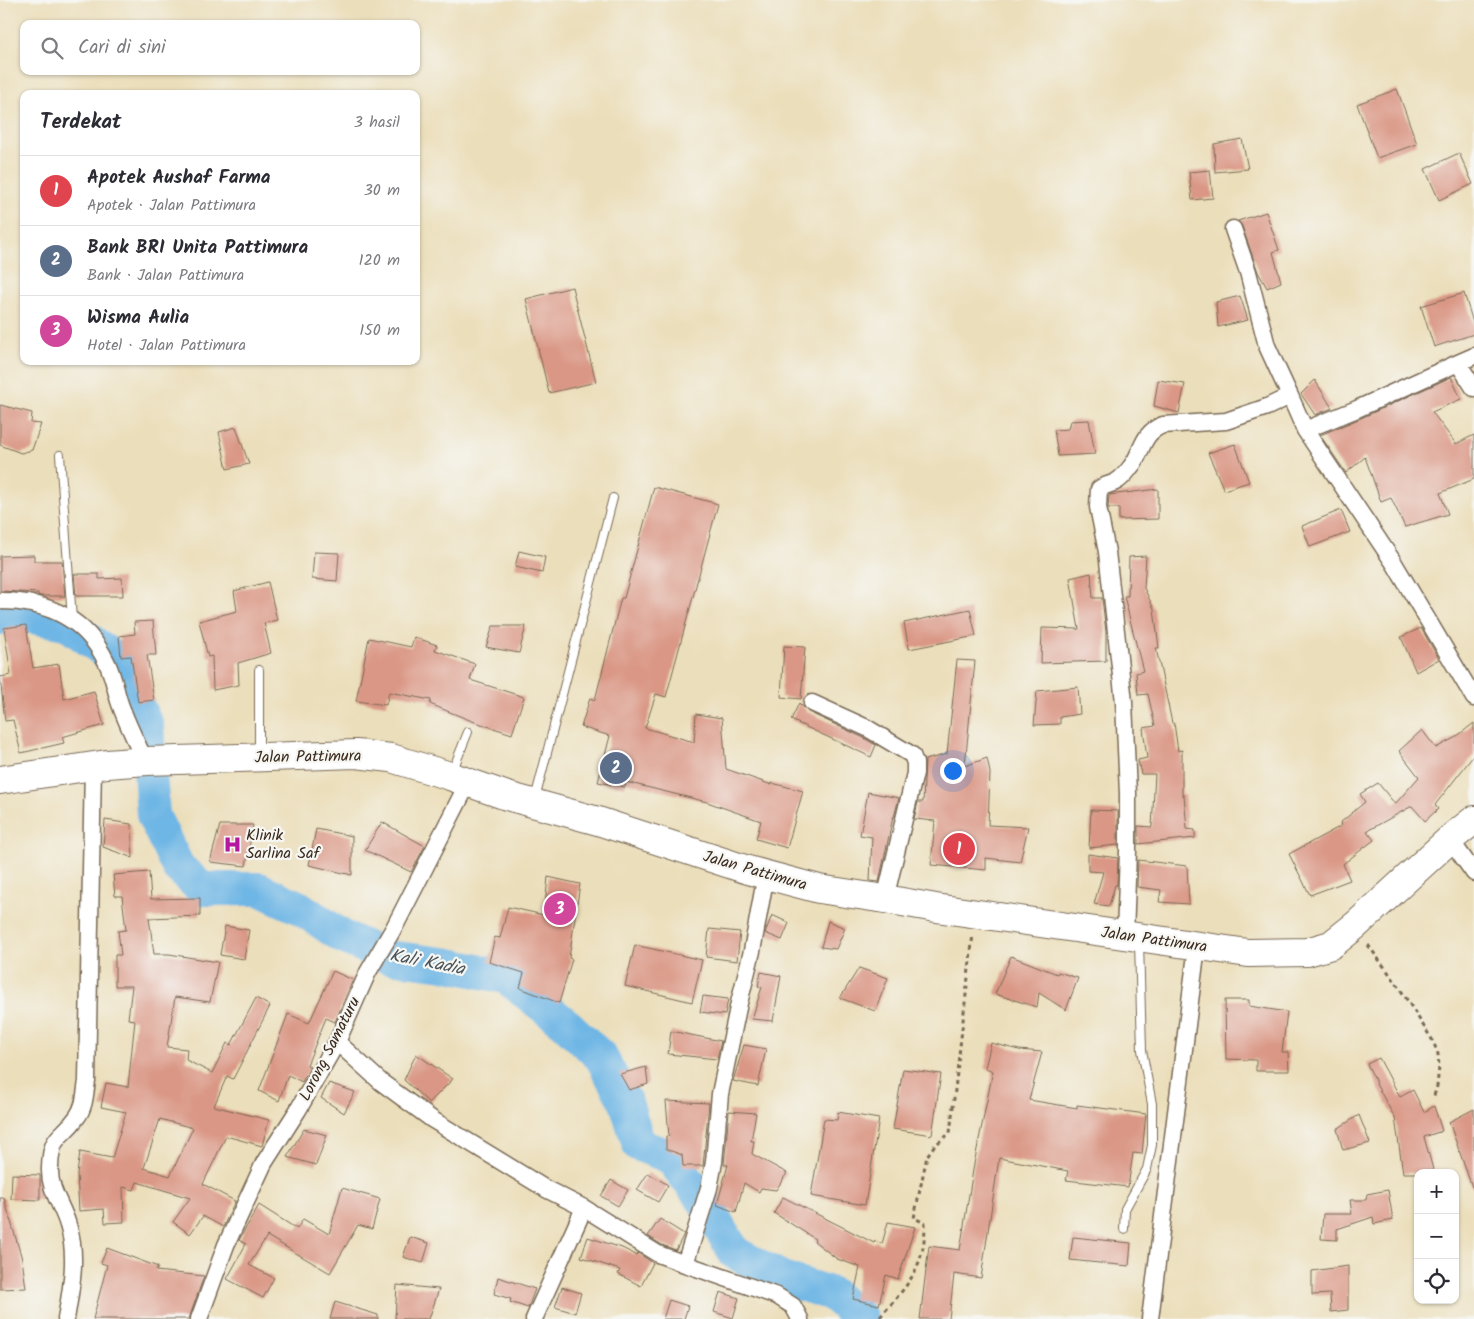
<!DOCTYPE html>
<html lang="id">
<meta charset="utf-8">
<style>
body{margin:0;font-family:Kalam,sans-serif;background:#f2f2f3;color:#2b2b33}
.controls{position:absolute;right:15px;bottom:15px;display:grid;overflow:hidden;border-radius:10px;box-shadow:0 1px 4px #0004}
.controls button{width:45px;height:45px;display:grid;place-items:center;padding:0;border:0;border-bottom:1px solid #e1e1e2;background:#fff;color:#2b2b33;font:25px sans-serif}
.you{position:absolute;left:952px;top:770px;width:18px;height:18px;margin:-12px;border:4px solid #fff;border-radius:50%;background:#1a73e8;box-shadow:0 0 0 8px #1a73e833}
.badge{display:grid;place-items:center;width:32px;height:32px;border-radius:50%;background:#b5179e;color:#fff;font-size:16px;font-weight:700}
.pin{position:absolute;translate:-50% -50%;border:2px solid #fff;box-shadow:0 1px 5px #0006}
.list{margin:0;padding:0;list-style:none}
h2{display:flex;justify-content:space-between;align-items:center;height:65px;margin:0;padding:0 20px;font-size:21px}
h2 small{font-size:16px;font-weight:400;color:#7c7c81}
.list li{display:grid;grid-template-columns:32px 1fr auto;gap:15px;align-items:center;box-sizing:border-box;height:70px;padding:0 20px;border-top:1px solid #e1e1e2}
.list b{display:block;font-size:19px;white-space:nowrap}
.list p{margin:0;font-size:16px;white-space:nowrap;color:#7c7c81}
.list em{font-size:16px;font-style:normal;color:#7c7c81}
.icon{flex:none;width:28px;height:28px;fill:none;stroke:currentColor;stroke-width:2;stroke-linecap:round;stroke-linejoin:round}
.map{position:relative;flex:none;width:1474px;height:1319px;overflow:hidden}
.search{position:absolute;background:#fff;box-shadow:0 1px 4px #0004;left:20px;top:20px;width:400px;height:55px;display:flex;align-items:center;gap:12px;box-sizing:border-box;padding:0 18px;border-radius:10px;color:#7c7c81;font-size:19px}
.panel{position:absolute;background:#fff;box-shadow:0 1px 4px #0004;left:20px;top:90px;width:400px;height:275px;border-radius:10px}
.map>svg:first-child{display:block}
</style>
<div class="map">
<svg width="1474" height="1319" viewBox="0 0 1474 1319">
<rect width="100%" height="100%" fill="#f6f6f2"/>
<filter id="ink" filterUnits="userSpaceOnUse"><feTurbulence type="fractalNoise" baseFrequency=".02" numOctaves="2"/><feDisplacementMap in="SourceGraphic" scale="10" xChannelSelector="R" yChannelSelector="G"/><feConvolveMatrix kernelMatrix="1 2 1 2 8 2 1 2 1" color-interpolation-filters="sRGB"/></filter>
<filter id="wash" filterUnits="userSpaceOnUse"><feTurbulence type="fractalNoise" baseFrequency=".0096" numOctaves="4" result="noise"/><feDisplacementMap in="SourceGraphic" scale="20" xChannelSelector="R" yChannelSelector="G"/><feGaussianBlur stdDeviation="1.12" result="paint"/><feColorMatrix in="noise" values="0 0 0 0 0 0 0 0 0 0 0 0 0 0 0 0 0 1.4 0 .05"/><feComposite in="paint" operator="in"/></filter>
<g filter="url(#wash)">
<rect width="100%" height="100%" fill="#ebdeba"/>
<g fill="none" stroke-linecap="round" stroke-linejoin="round">
<path stroke="#6eb6e5" stroke-width="34" d="M0,618L15,614L66,623L114,658L147,726L153,815L178,867L202,889H259L300,908L343,937L388,957L444,964L506,977L567,1025L601,1057L626,1103L639,1145L670,1157L703,1200L735,1253L782,1278L832,1294L861,1319"/>
</g>
<g id="blocks">
<path fill="#da9785" fill-rule="evenodd" d="M1397,89L1417,144L1377,158L1357,104Z
M1242,139L1248,169L1215,172L1214,144Z
M1459,153L1473,184L1439,200L1425,169Z
M1210,170L1213,198L1192,200L1189,172Z
M1266,212L1279,250L1273,252L1281,282L1267,288L1258,272L1242,226L1238,221Z
M572,287L596,382L549,393L526,299Z
M1464,293L1474,326V334L1434,347L1421,306Z
M1240,296L1248,320L1218,327L1216,302Z
M1451,377L1461,399L1432,412L1456,444L1474,435V479L1440,493L1448,514L1405,527L1391,498L1381,502L1365,457L1346,473L1320,435L1361,418Z
M1158,380L1185,384L1179,413L1154,406Z
M1315,380L1332,408L1315,415L1301,394Z
M0,405L32,413L31,423L41,424L32,450L21,453L0,445Z
M1089,420L1095,454L1058,456L1054,430L1068,429L1070,421Z
M236,427L249,464L227,469L219,432Z
M1235,444L1249,482L1224,490L1208,453Z
M654,487L718,504L666,697L656,694L645,728L694,742L696,714L722,718L726,769L772,785V783L803,791L787,848L756,839L761,821L707,802L626,782L625,787L598,782L610,736L581,727L590,698L595,700L621,598H624Z
M1158,489V519L1119,520V508H1108L1109,495Z
M1341,510L1350,532L1310,547L1302,526Z
M519,551L545,557L542,573L515,567Z
M314,552L339,553L337,581L312,579Z
M34,555V561H62L65,596H40L38,595V593L0,591V556Z
M1146,556L1144,588L1154,609L1159,648H1156L1172,723H1174L1178,751L1182,750V795H1184L1187,829L1195,830V838L1138,844V826L1152,827L1155,774H1141L1138,760L1147,758L1143,728L1155,726L1148,694L1138,695L1136,673L1143,671L1124,596H1128L1129,557Z
M1091,573L1093,598H1102L1106,632V661L1041,663L1042,628L1079,629L1070,578Z
M74,574H99V579L122,578L123,596H76Z
M268,582L277,620L264,623L271,653L238,663L239,685L213,690L212,656L208,657L199,621L237,611L234,591Z
M970,609L976,636L909,649L904,623Z
M153,621L156,655H147L154,700L138,702L131,656L121,657L119,636L135,634L134,622Z
M26,625L33,668L59,664L64,699L94,691L104,725L62,737L64,743L21,753L13,720L5,721L0,677L11,675L4,628Z
M493,626H526L519,653L486,647Z
M1421,628L1439,659L1416,672L1401,637Z
M414,637L437,645L435,650L475,664L470,680L524,697L512,734L472,721L430,704L431,700L389,692L386,705L356,701L369,638L411,647Z
M784,646L805,647L801,699L781,697Z
M957,660L975,661L965,766L987,758L990,773L988,825L1028,827L1020,862L986,858V870L931,865L935,821L914,819L918,802H923L925,760L947,754Z
M1078,687L1080,714L1060,717V724L1034,725L1037,691Z
M799,703L808,712L862,737L876,745L871,757L791,720Z
M1474,723V755L1435,805L1438,809L1425,821L1412,806L1367,831L1374,840L1343,864L1350,880L1310,895L1289,854L1341,826L1340,823L1365,802L1360,794L1378,783L1395,804L1419,777L1399,751L1422,730L1436,748L1456,737Z
M868,792L899,798L894,817H893L879,882L870,881L872,837L860,835Z
M1091,810L1118,811V845L1089,848Z
M105,820L131,824L133,858L103,847Z
M382,822L425,846L411,872L365,850Z
M220,825H253L246,866L210,862Z
M316,829L352,836V875L309,865Z
M1088,854L1118,858L1117,885H1115L1109,906L1094,904L1103,872L1088,871Z
M1138,860L1187,866L1189,904L1159,902L1161,890L1137,887Z
M149,872L151,899L200,898V916L149,918L154,954H169L218,962L210,1002L175,997L167,1047L187,1049L186,1060L212,1073L227,1043L231,1045L256,998L270,1006L233,1079L227,1076L214,1106L269,1120L262,1146L226,1136L203,1184L235,1201L223,1227L203,1216L190,1234L173,1222L190,1198L137,1182L134,1190L123,1187L124,1222L105,1223L104,1209L79,1211L77,1174L80,1152L112,1158L126,1112L101,1107L106,1083L128,1087L135,1020L128,1019L132,986H115V955H121L118,931L126,930L122,896H115L113,875ZM160,1119L193,1128L170,1176L144,1168Z
M548,877L580,884L569,958L572,959L559,1003L520,988L524,973L489,962L495,937L500,938L508,907L544,915Z
M772,915L789,923L782,940L765,933Z
M828,921L845,928L836,949L821,947Z
M225,926L249,930L244,959L220,955Z
M709,929L740,932L737,961L706,957Z
M635,945L702,960L692,1002L625,986Z
M1011,956L1057,974L1058,972L1078,978L1066,1010L1039,993L1037,1007L995,994Z
M859,968L888,978L875,1011L840,998Z
M333,971L353,980L335,1022L326,1018L307,1065L310,1067L302,1082L288,1075L279,1101L259,1091L288,1014L309,1023Z
M761,972L781,976L773,1021L752,1019L762,987L758,986Z
M703,996L728,999L725,1015L700,1012Z
M1225,1000H1249V1006L1287,1012L1282,1052H1288L1289,1071H1256V1060L1226,1059Z
M671,1031L721,1041L717,1059L668,1054Z
M991,1043L1019,1050L1042,1052L1029,1100L1077,1108V1105L1146,1114L1142,1154L1133,1153L1128,1187L1066,1180L1068,1171L999,1158L981,1278L954,1274L949,1319H920L929,1246L960,1250L974,1164L993,1071L985,1068Z
M744,1045L766,1049L758,1086L733,1081Z
M416,1054L453,1079L429,1103L404,1080Z
M1379,1058L1400,1097L1413,1090L1424,1112L1434,1106L1442,1131L1424,1137L1434,1173H1403L1395,1118L1376,1084H1377L1367,1064Z
M646,1067L648,1084L629,1090L620,1074Z
M903,1069L941,1074L932,1135L893,1129Z
M329,1083L355,1092L344,1113L321,1098Z
M666,1101L709,1103L703,1166H683L682,1155L666,1149V1136H669Z
M1474,1109V1187H1472L1449,1122Z
M729,1111L756,1113L751,1141H754L752,1154L787,1173L776,1190L761,1188L759,1192L744,1183L736,1212L717,1205L728,1165H724Z
M838,1112L879,1119L865,1205L811,1196L824,1119L837,1120Z
M1359,1115L1370,1143L1343,1150L1337,1129Z
M304,1129L327,1135L316,1165L287,1157Z
M648,1173L668,1185L658,1202L637,1190Z
M12,1174L40,1175V1200L11,1199Z
M611,1180L628,1190L618,1206L601,1196Z
M342,1188L380,1199L372,1229L358,1225L330,1273L267,1236L249,1265L274,1278L263,1298L227,1279L246,1244L239,1240L259,1205L297,1229L303,1219L329,1234Z
M1388,1190L1393,1220L1374,1224L1373,1217L1337,1229V1240L1321,1239L1323,1214H1352L1350,1200H1366L1367,1194Z
M783,1197L874,1243L875,1241L882,1244L888,1222L915,1227L898,1279L886,1275L879,1305L853,1299L860,1267L837,1259L814,1241L815,1239L774,1213Z
M0,1198H4L22,1259L26,1288L0,1289Z
M660,1219L684,1234L676,1250L662,1245L648,1236Z
M410,1237L429,1243L423,1263L403,1257Z
M588,1237L622,1248L636,1255L638,1253L653,1263L641,1286L618,1274L620,1270L581,1257Z
M1073,1237L1131,1243L1129,1266L1070,1260Z
M107,1248L158,1267L156,1271L204,1276L189,1319H93L107,1265L101,1263Z
M1348,1266V1310L1331,1312L1330,1294L1312,1295V1271Z
M498,1277L535,1289L528,1308L510,1302L511,1299L494,1294Z
M397,1285L439,1289L429,1319H395Z
M562,1287L581,1293L575,1313L555,1307Z
M720,1292L739,1298L733,1318L714,1312Z
M669,1300L688,1306L684,1319H663Z
M335,1302L378,1315V1319H330Z"/>
</g>
</g>
<g filter="url(#ink)">
<use href="#blocks" fill-opacity="0" stroke="#796955" stroke-width="1"/>
<g fill="none" stroke-linecap="round" stroke-linejoin="round">
<defs>
<path id="lane" d="M60,455L72,619
M259,754V670
M452,772L468,732
M535,799L613,498
M1124,1229L1125,1209L1147,1169L1152,1145V1104L1142,1050L1139,942"/>
<path id="street" d="M1233,229L1248,272L1267,346L1290,396
M1458,363L1474,356
M1305,430L1394,563L1474,698
M0,601C47,601 85,618 106,661C113,674 115,688 119,701C126,722 136,741 145,761
M812,703L867,728L912,755L915,763V773L885,899
M1450,839L1474,873
M1125,936L1128,851V794L1124,702L1107,552L1098,507L1099,489C1104,485 1111,485 1117,481C1124,477 1128,470 1133,464C1143,449 1143,432 1163,425L1226,421L1267,407L1290,396L1305,430L1357,409L1458,363L1474,388
M337,1042L381,1082L433,1120L546,1189L584,1208L658,1254L685,1264L709,1188L714,1162L720,1094L739,1003L752,951L766,874
M685,1264L777,1296L793,1306L800,1319
M66,1319C71,1289 78,1255 68,1225C62,1204 49,1191 50,1168C51,1133 61,1140 77,1117C85,1107 85,1093 87,1081L93,766
M199,1319L226,1245L264,1163L298,1110L337,1042L368,972L395,926L468,783
M534,1319L584,1208
M1150,1319L1197,946"/>
<path id="highway" d="M0,780L107,764L147,761L356,754L391,758L450,776L507,796L598,821L748,870L819,889L885,899L936,908L1248,953L1307,952L1331,945L1356,925L1450,839L1474,820"/>
</defs>
<use href="#lane" stroke="#796955" stroke-width="10"/>
<use href="#street" stroke="#796955" stroke-width="19"/>
<use href="#highway" stroke="#796955" stroke-width="30"/>
<path stroke="#796955" stroke-width="3" stroke-dasharray="4 4" stroke-linecap="butt" d="M1368,945L1397,984L1433,1041L1438,1054L1439,1067L1437,1086L1433,1099
M880,1317C908,1285 925,1268 925,1223L914,1218L927,1156L934,1146L950,1133L973,934"/>
<use href="#lane" stroke="#fff" stroke-width="8"/>
<use href="#street" stroke="#fff" stroke-width="16"/>
<use href="#highway" stroke="#fff" stroke-width="28"/>
</g>
</g>
<defs>
<symbol id="hospital-bare" viewBox="-9 -9 18 18"><path d="M-5-5h3v3.5h4V-5h3V5h-3V1.5h-4V5h-3Z" fill="#b5179e" stroke="#f6f6f2" stroke-width="2.5" paint-order="stroke"/></symbol>
</defs>
<g fill-rule="evenodd">
<use href="#hospital-bare" x="220" y="832" width="25" height="25"/>
</g>
<g text-anchor="middle" dominant-baseline="central" stroke-width="4.5" stroke-linejoin="round" paint-order="stroke">
<g font-size="16" fill="#3b2a1e" stroke="#f6f6f2">
<text transform="translate(308 757) rotate(-1)">Jalan Pattimura</text>
<text transform="translate(755 871) rotate(16)">Jalan Pattimura</text>
<text transform="translate(1154 940) rotate(8)">Jalan Pattimura</text>
<text transform="translate(330 1049) rotate(-63)">Lorong Samaturu</text>
</g>
<g font-size="16" fill="#3b2a1e" stroke="#f6f6f2" text-anchor="start">
<text x="246" y="835">Klinik<tspan x="246" dy="18">Sarlina Saf</tspan></text>
</g>
<g font-size="18" font-style="italic" fill="#4a545a" stroke="#f6f6f2">
<text transform="translate(427 963) rotate(11)">Kali Kadia</text>
</g>
</g>
</svg>
<div class="controls">
<button>+</button>
<button>−</button>
<button><svg class="icon" aria-label="locate" viewBox="0 0 24 24"><circle cx="12" cy="12" r="6"/><path d="M12 2v4M12 18v4M2 12h4M18 12h4"/></svg></button>
</div>
<div class="you"></div>
<div class="pin badge" style="left:959px;top:849px;background:#e0444e">1</div>
<div class="pin badge" style="left:616px;top:768px;background:#5c6f8a">2</div>
<div class="pin badge" style="left:560px;top:909px;background:#d1479c">3</div>
<div class="search"><svg class="icon" aria-label="search" viewBox="0 0 24 24"><circle cx="10" cy="10" r="6"/><path d="M15 15l6 6"/></svg>Cari di sini</div>
<section class="panel">
<h2>Terdekat<small>3 hasil</small></h2>
<ul class="list">
<li><span class="badge" style="background:#e0444e">1</span><div><b>Apotek Aushaf Farma</b><p>Apotek · Jalan Pattimura</p></div><em>30 m</em></li>
<li><span class="badge" style="background:#5c6f8a">2</span><div><b>Bank BRI Unita Pattimura</b><p>Bank · Jalan Pattimura</p></div><em>120 m</em></li>
<li><span class="badge" style="background:#d1479c">3</span><div><b>Wisma Aulia</b><p>Hotel · Jalan Pattimura</p></div><em>150 m</em></li>
</ul>
</section>
</div>
